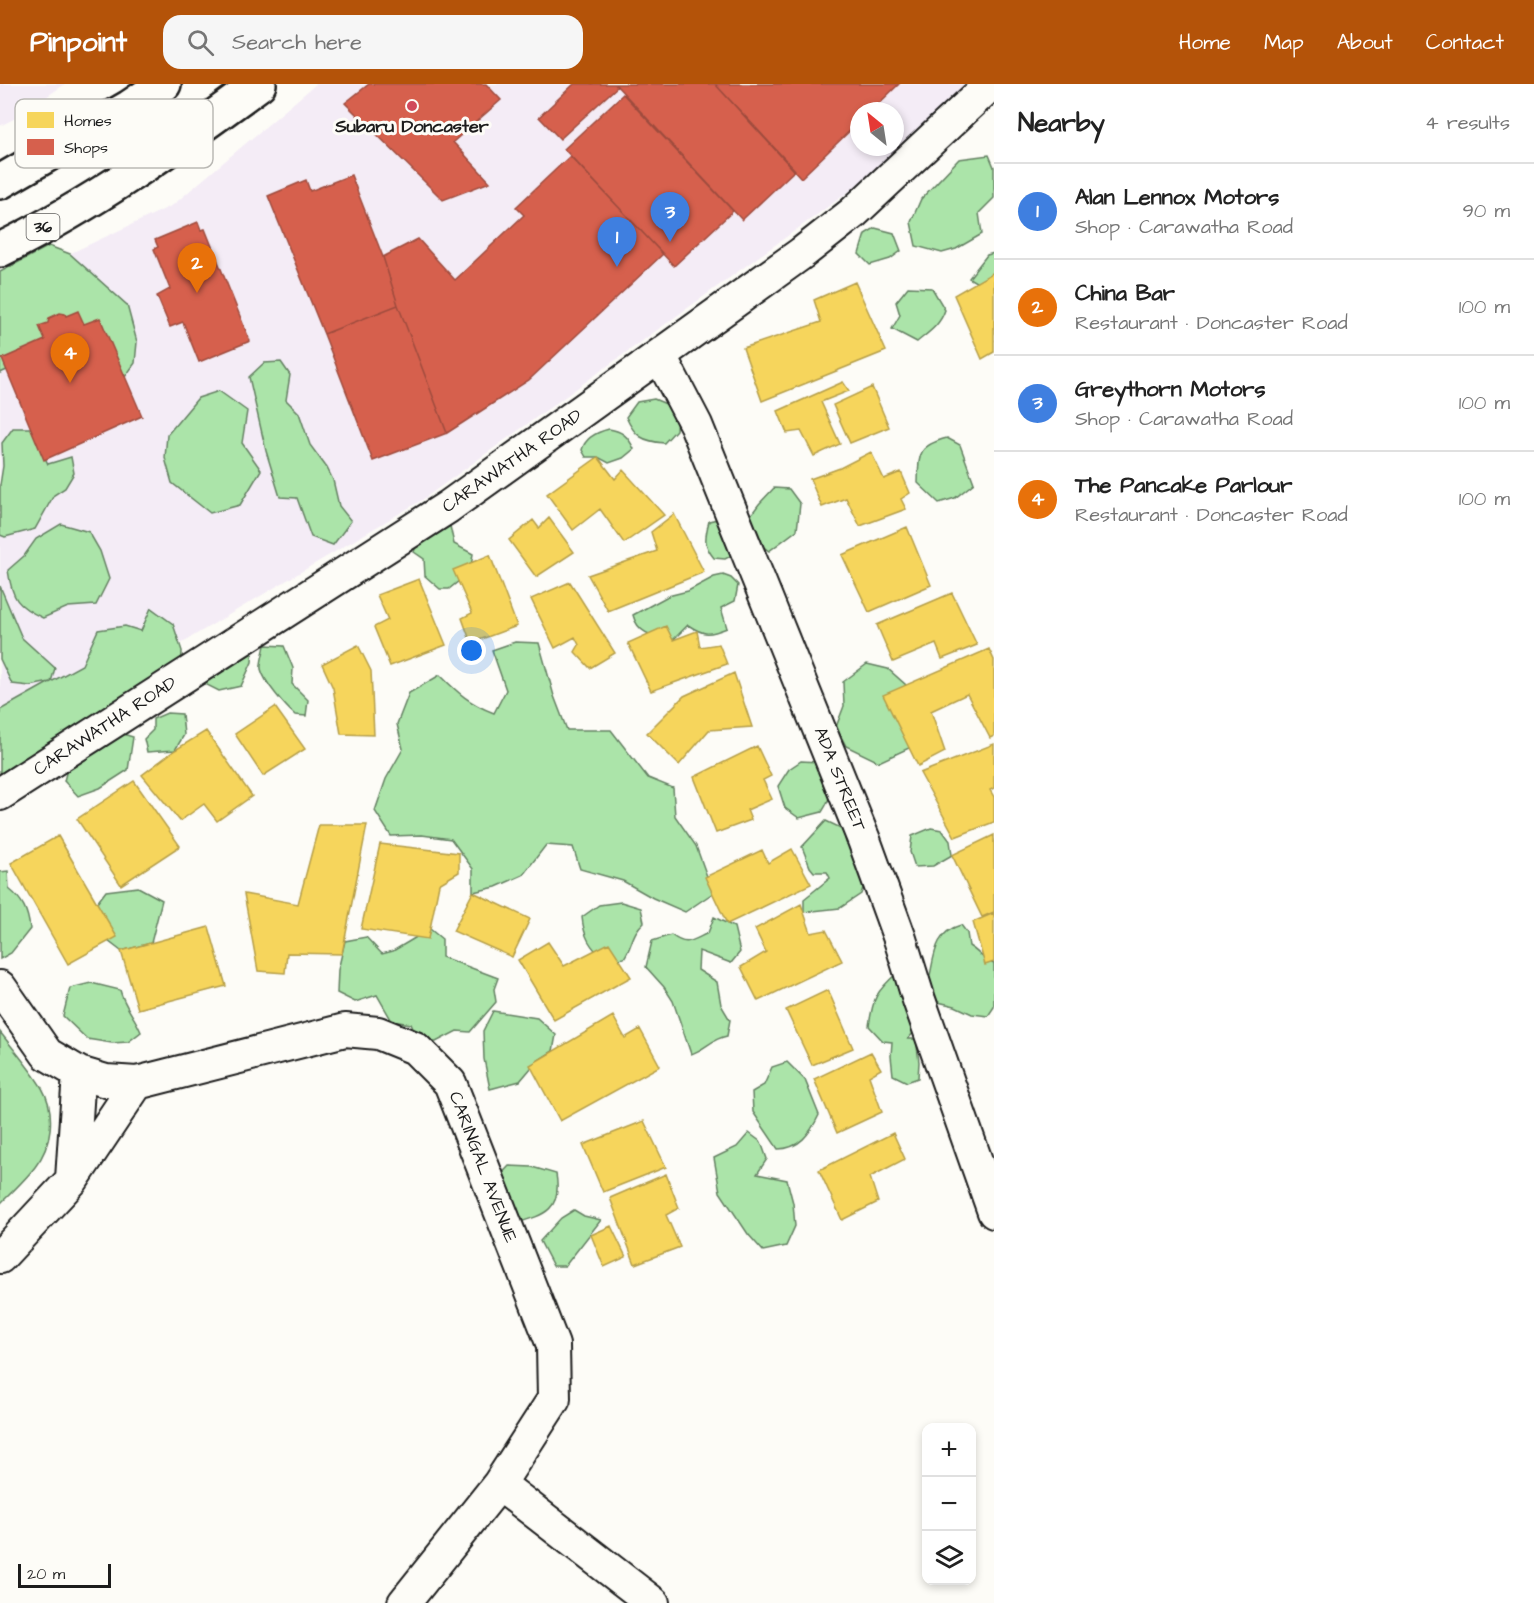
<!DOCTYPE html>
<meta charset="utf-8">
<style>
body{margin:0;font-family:"Architects Daughter",sans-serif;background:#f6f6f6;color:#222}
.controls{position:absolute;right:18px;bottom:18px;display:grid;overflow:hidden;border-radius:12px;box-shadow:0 3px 9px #0003}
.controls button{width:54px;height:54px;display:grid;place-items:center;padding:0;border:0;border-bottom:2px solid #e0e0e0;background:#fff;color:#222;font:30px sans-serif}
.compass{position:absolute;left:850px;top:18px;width:54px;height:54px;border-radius:50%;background:#fff;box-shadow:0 3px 9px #0003;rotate:330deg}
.scale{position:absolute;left:18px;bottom:15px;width:93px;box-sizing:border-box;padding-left:6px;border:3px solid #1c1c1c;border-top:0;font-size:16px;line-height:21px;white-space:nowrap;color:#1c1c1c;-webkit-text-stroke:4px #fdfcf7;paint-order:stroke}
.you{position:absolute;left:472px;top:567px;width:21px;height:21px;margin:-15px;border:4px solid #fff;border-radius:50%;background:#1a73e8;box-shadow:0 0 0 9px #1a73e833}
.badge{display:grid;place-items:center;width:39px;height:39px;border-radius:50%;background:#b45309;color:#fff;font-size:20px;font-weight:700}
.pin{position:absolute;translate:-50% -50px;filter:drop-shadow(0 2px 3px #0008)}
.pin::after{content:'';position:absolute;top:32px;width:21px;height:18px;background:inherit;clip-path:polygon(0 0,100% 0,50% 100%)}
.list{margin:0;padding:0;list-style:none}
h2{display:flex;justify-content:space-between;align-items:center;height:78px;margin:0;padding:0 24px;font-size:26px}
h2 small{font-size:20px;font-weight:400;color:#767676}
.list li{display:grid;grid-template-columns:39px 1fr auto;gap:18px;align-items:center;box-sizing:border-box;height:96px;padding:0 24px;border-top:2px solid #e0e0e0}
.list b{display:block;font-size:22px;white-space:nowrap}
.list p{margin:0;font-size:20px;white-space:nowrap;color:#767676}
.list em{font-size:20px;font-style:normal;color:#767676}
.icon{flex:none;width:33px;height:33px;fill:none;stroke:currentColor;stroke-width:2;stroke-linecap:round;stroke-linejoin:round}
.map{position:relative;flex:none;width:994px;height:1519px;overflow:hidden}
header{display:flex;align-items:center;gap:36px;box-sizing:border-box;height:84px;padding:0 30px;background:#b45309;color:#fff}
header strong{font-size:28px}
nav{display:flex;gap:33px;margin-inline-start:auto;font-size:21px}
.search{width:420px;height:54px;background:#f6f6f6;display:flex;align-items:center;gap:15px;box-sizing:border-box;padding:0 21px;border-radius:18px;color:#767676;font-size:22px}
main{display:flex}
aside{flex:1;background:#fff}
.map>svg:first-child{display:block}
</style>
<header>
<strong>Pinpoint</strong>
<div class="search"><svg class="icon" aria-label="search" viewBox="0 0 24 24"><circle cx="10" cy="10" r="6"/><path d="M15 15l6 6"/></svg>Search here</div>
<nav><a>Home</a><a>Map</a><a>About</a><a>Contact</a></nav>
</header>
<main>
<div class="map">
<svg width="994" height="1519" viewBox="0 0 994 1519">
<rect width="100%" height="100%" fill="#fdfcf7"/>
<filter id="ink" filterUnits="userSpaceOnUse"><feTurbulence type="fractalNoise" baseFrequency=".0167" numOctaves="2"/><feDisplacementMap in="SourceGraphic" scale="12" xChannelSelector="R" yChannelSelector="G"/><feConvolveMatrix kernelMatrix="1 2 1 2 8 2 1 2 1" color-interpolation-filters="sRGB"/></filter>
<g filter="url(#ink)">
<path fill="#f4ecf6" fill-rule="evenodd" d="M0,0H65L16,34L0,42Z
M316,0H994V19L876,88L422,416L0,667V211L52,178L173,121ZM859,27H895V63H859Z"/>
<path fill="#abe4a9" stroke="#648062" stroke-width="1.5" d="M989,71L994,83V114L979,129L982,150L956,165L942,169L916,162L911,138L921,115L959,75Z
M875,144L894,149L901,167L890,175L870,181L859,170L865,150Z
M49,162L70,170L127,221L137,258L135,279L125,293L23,279L0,289V188Z
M994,169V203L989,206L969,194L987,171Z
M908,203L932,204L945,226C940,241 929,248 917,258L892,245L900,231L896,218Z
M281,278L290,291L286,316L299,329L310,361L327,384L333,396L339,422L351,437L333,461L311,453L297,414L280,413L266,367L249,293L264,279Z
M219,307L247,327L242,359L261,386L240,421L210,429L172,399L165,374L167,351L198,314Z
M654,315L666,320L677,330L676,346L664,359C643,357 635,353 626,333L637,318Z
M13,344H31L48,380L71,373L74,389L65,404L54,411L35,445L5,453L0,451V401L3,382L2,359Z
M609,345C622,347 628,352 634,365L623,374L609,379L598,373H586L582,366C585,354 597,348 609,345Z
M947,354L960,361L974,399L955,414L939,419L918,399C919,370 917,362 947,354Z
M774,404L789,405L800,420L797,446L769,467L750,453L748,435L759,420Z
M722,434L735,470L725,475L714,474C703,461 705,453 709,437Z
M61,440L89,448L100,467L109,495L96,521L68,523L43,534C17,522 12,515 8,486L24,472L36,455Z
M450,442L454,460L473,470L470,488L449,505H440L425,492L424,475L414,468C419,448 431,444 450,442Z
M723,491L731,494L738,501L735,517L721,524L727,544C709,551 705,552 688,541L673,556C655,552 638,551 633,531L668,512L688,507L714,493Z
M0,502L22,554L55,584L51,598L82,581L98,546L125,542L141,547L151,524L173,540L182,567L181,593L87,635L17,690L0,693V626L50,598L30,602L12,600L0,575Z
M515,558L539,559L554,612L567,646H611L648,694L673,704L675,732L696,762L713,809L685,828L653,814L623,797L580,785L573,763L546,761L523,791L496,803L473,808V785L451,755L422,751L391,752L375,727L386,695L403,665L397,640L409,609L440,591C458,609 470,620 494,629L506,606L492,566Z
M253,561L252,578L241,602L219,607L201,598Z
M265,561L284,562L293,584L292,600L308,616L306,632L295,631C285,622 264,598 261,585C260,579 264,568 265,561Z
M867,580L888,585L906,601L914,641L909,664L879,678L846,662L836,643L844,622L843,598Z
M167,629L182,630L184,651L175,666L147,668L144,655L153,646V635Z
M113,647L133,653L128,686L100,704L78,712L64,697L69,677Z
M801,677L819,678C830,699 836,707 822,728L799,734L785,724L778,702L789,685Z
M826,737L843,745L846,759L854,766L866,795L861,810L840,824L804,828V815L830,794L827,788H814L810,783L802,763Z
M931,744L942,746L950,757L952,771L933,782L915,783L910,768L912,752Z
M8,787L9,805C23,816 28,827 30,845L11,869L0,875V788Z
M138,803L162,816L151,859L121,867L108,857L97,819L106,807Z
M621,818L641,824L644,838C631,850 633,861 624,874L605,877C590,862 584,854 582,833L599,821Z
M714,833L734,843L740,868L731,879L699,867L698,886L717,898L721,921L730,936L727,952C711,955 706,965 691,970L673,917L664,903L646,883L652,857L671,851C687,863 691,857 708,849Z
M961,841L967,849L969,862C979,868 983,876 994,880V923L988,932L972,930L955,922L938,918L927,903C935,878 931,849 961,841Z
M430,845L442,855V873L498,894L494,905L496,918L470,948L457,947L436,958H419L411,940L392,937L377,911L355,918L337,909L338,886L345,857L366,853L382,870L393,867Z
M898,888L920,941L908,955H916L919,978L918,994L907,998L893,991L891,972L892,958L883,957L869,942C873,913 876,908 898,888Z
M91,899L120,906C124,922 135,933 141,948L128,958L112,959L87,955L63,932L70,904Z
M493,927L537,934L556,951L553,967L537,977L520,997L490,1005L484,975L483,947Z
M0,948C14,966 30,984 42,1004C56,1028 52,1062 35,1083C25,1096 12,1108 0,1120Z
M787,978L805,996L819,1031C810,1050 799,1065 778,1065L753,1028L752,1008L764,1001L772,983Z
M749,1049L761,1058L767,1075L757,1090L787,1096L793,1119L795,1142L786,1162L763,1167L748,1150L720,1108L714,1074L737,1063Z
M509,1082L532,1083L556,1090C562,1125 546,1131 516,1139L495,1097Z
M574,1126L584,1132L601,1136L565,1182H553L540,1157L561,1134Z"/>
<path fill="#f6d55c" stroke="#b59e49" stroke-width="1.5" d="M994,188V268L982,275L954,211Z
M855,198L886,267L762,317L743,264L821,238L814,216Z
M843,298L849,307L821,318L840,360L814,372L801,347L787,349L778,327Z
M872,303L889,343L850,359L833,321Z
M871,368L884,395L901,388L910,409L901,415L906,425L860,442L846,414L822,423L810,395L840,384Z
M598,373L615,395L623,386L664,431L624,459L600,425L573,446L547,410Z
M674,430L704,488L608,527L588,491L657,467L651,448Z
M549,434L574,468L536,493L509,456L533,436L539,444Z
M907,443L931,501L869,528L842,471Z
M490,471L517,542L471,559L462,534L472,529L453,486Z
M419,495L446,561L390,582L374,543L388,536L377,511Z
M570,498L615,569L590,584L575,568L579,561L575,553L555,564L531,515Z
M952,509L977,561L942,575L936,560L893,578L877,541Z
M666,542L673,556L697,547L700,563L719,560L727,580L651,607L628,559Z
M358,561L371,587L374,651L341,650L333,604L322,580Z
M989,565L994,576V652L990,654L967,610L931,627L945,668L918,682L883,611Z
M734,589L752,643L709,646L679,681L647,649L684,612Z
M275,623L305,665L263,692L235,650Z
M206,647L252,712L217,737L204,720L180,737L142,691L175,666Z
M994,660V704L990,706L994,713V738L955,753L920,689Z
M757,662L771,692L763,696L772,715L747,726L751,736L716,749L694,693Z
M134,697L180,762L121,801L77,735Z
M319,741H367L342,870L287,869L285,889L258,887L244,810L298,820Z
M994,751V828L982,833L952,771Z
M58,752L117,853L68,880L11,779Z
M380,760L459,769V788L439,800L428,855L361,845Z
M792,765L811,800L727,840L705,793L762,766L768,779Z
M473,808L530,835L512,873L453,847Z
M801,820L811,849L826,846L842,877L758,917L741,883L766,868L755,845Z
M994,829V878L985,881L973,838Z
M209,843L226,902L138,925L121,867Z
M548,858L564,882L609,859L631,893L554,936L518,876Z
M828,906L853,964L812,981L786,926Z
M613,932L625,954L640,945L660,982L560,1037L530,981Z
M871,968L881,985L869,992L882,1028L837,1049L814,995Z
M644,1037L666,1083L603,1108L583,1061Z
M893,1049L905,1075L870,1093L878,1118L842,1136L819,1086Z
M666,1090L679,1124L666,1131L680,1163L635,1180L610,1114Z
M611,1142L626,1173L604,1183L591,1151Z"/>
<path fill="#d6604d" stroke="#9e4c3e" stroke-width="1.5" d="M369,0H486L501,16L453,58L490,98L443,116L345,19Z
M574,0H615L617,3L560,55L539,33Z
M615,0H715L795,86L742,136Z
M715,0H899L871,27H859V38L801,94Z
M623,10L733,127L674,182L564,65Z
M570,72L663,170L529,296L447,349L398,221L383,173L418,155L455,196L524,131L516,123Z
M351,91L383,173L398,221L324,250L268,112L306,96L310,107Z
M198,138L201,146L205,145L250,257L199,278L183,238L170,243L157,212L170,205L154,165L158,163L155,156Z
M398,221L447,349L373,377L324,250Z
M78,227L84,240L100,234L142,332L44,376L2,275L45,256L39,242L48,239L49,234L60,229L65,230L66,232Z"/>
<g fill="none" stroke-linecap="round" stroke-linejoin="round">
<defs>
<path id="minor" d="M660,272L696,341L864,756L900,855L919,916L994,1128
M0,710L448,423L802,169L853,129L991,0
M0,903L47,970L79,989L106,997L137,999L345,946L378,949L415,964L450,999L553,1261L554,1315L499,1400L404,1519
M72,1095L79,989
M0,1173L72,1096L137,999
M499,1400L653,1519"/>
<path id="primary" d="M0,98L130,23L164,0
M0,166C92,121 176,61 259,0"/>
</defs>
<use href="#minor" stroke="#1c1c1c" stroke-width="36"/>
<use href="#primary" stroke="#1c1c1c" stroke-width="38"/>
<use href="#minor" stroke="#fdfcf7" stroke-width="32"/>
<use href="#primary" stroke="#fdfcf7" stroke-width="33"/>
</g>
</g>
<circle fill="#d1495b" stroke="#fdfcf7" stroke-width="2" cx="412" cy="22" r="6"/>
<g text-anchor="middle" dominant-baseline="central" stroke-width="6" stroke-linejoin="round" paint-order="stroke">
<rect fill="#fdfcf7" stroke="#605f5e" stroke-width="1.5" x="26.5" y="130" width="33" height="26" rx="4.5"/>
<g font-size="16" font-weight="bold" fill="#1c1c1c">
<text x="43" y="143">36</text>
</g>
<g font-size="18" font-weight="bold" fill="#1c1c1c" stroke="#fdfcf7">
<text x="412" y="42">Subaru Doncaster</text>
</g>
<g font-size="18" fill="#1c1c1c" stroke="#fdfcf7">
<text transform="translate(512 377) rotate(-35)">CARAWATHA ROAD</text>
<text transform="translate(105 642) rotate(-33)">CARAWATHA ROAD</text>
<text transform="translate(840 695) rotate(68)">ADA STREET</text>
<text transform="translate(483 1083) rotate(69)">CARINGAL AVENUE</text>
</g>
</g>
<rect x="15" y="15" width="198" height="69" rx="9" fill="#fdfcf7" stroke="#bab9b5" stroke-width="1.5"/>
<rect x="27" y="28" width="27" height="16" fill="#f6d55c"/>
<rect x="27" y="55" width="27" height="16" fill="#d6604d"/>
<g font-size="16" fill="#1c1c1c">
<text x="64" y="42">Homes</text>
<text x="64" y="69">Shops</text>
</g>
</svg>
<div class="controls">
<button>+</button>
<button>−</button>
<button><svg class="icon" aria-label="layers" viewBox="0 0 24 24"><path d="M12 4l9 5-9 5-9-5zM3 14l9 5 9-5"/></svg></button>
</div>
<svg class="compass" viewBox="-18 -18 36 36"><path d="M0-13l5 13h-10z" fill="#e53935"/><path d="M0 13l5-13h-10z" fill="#767676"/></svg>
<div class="scale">20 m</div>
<div class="you"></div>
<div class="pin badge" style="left:617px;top:183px;background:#3f7fe0">1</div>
<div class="pin badge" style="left:197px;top:209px;background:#e8710a">2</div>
<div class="pin badge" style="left:670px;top:158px;background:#3f7fe0">3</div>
<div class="pin badge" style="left:70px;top:299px;background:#e8710a">4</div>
</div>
<aside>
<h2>Nearby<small>4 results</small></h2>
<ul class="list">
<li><span class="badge" style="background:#3f7fe0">1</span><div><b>Alan Lennox Motors</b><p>Shop · Carawatha Road</p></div><em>90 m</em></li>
<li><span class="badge" style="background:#e8710a">2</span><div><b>China Bar</b><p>Restaurant · Doncaster Road</p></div><em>100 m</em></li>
<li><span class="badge" style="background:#3f7fe0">3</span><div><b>Greythorn Motors</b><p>Shop · Carawatha Road</p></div><em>100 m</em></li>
<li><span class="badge" style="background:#e8710a">4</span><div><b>The Pancake Parlour</b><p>Restaurant · Doncaster Road</p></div><em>100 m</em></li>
</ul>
</aside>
</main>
